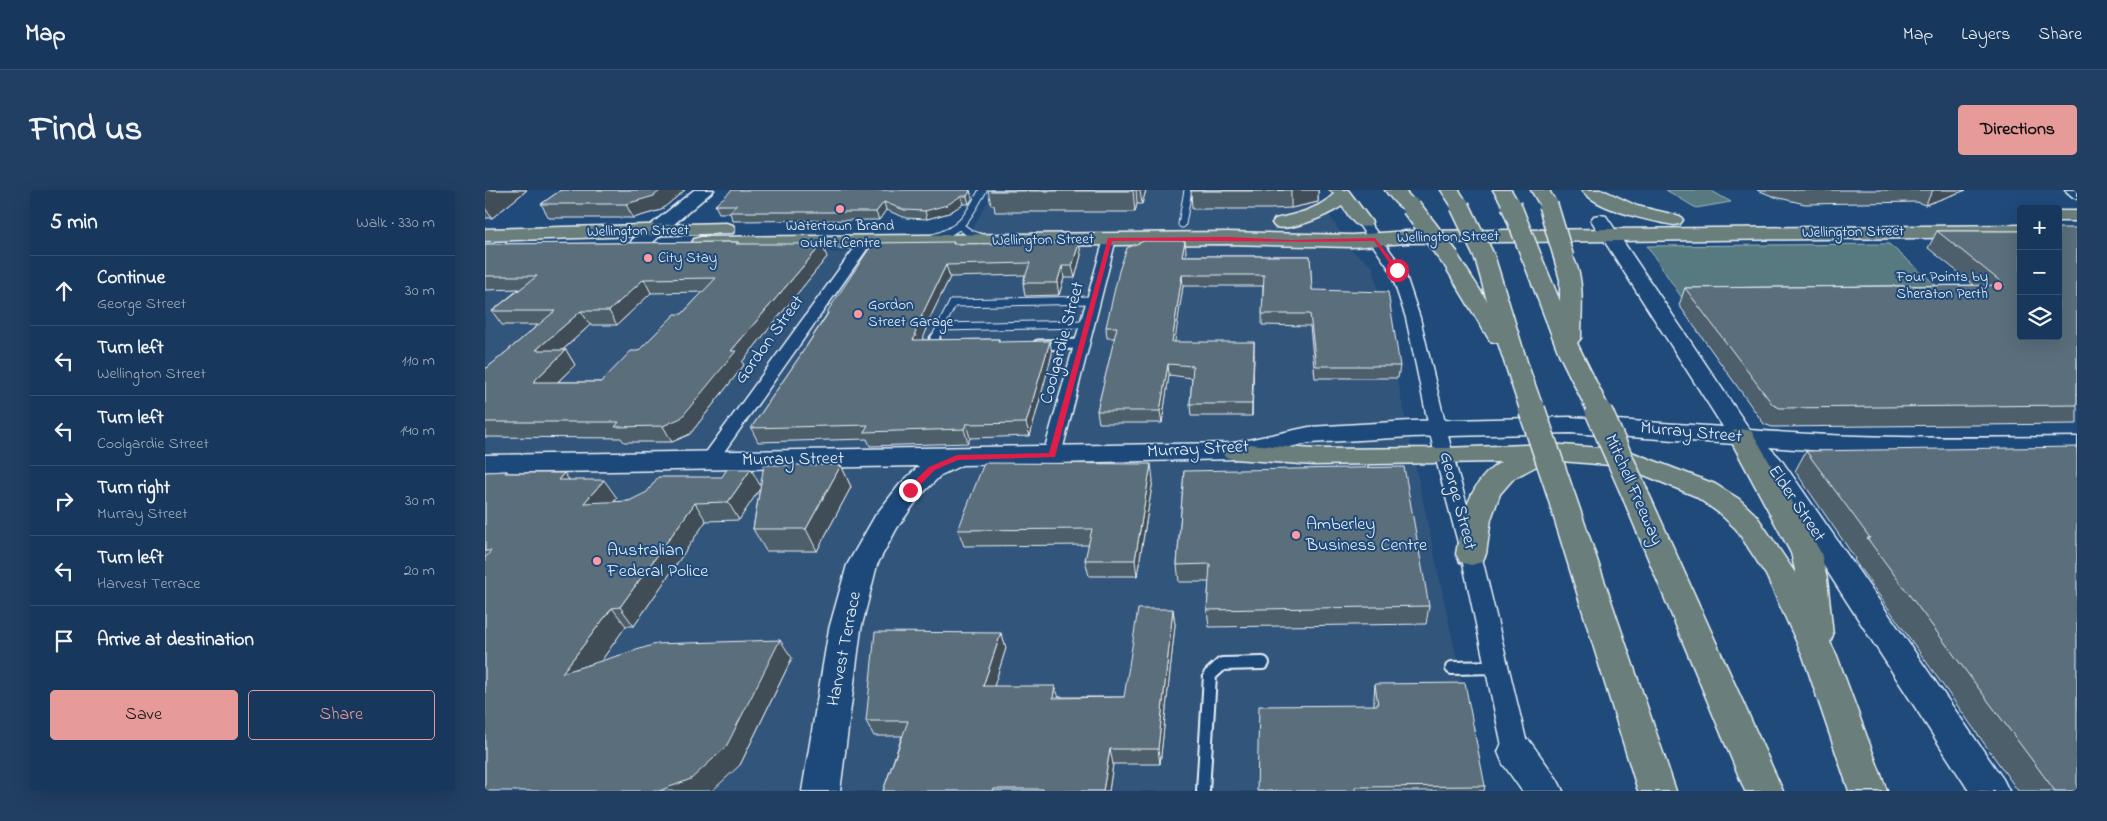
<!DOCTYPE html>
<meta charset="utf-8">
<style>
body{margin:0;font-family:"Indie Flower",sans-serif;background:#203f62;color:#f1f3f6}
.controls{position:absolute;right:15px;top:15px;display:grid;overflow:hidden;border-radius:5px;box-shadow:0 5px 20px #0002}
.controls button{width:45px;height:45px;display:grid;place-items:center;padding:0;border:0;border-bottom:1px solid #365272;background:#17385c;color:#f1f3f6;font:25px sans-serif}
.stop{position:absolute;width:15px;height:15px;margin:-11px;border:4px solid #e11d48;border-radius:50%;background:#fff}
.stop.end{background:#e11d48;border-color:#fff;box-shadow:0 1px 5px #0008}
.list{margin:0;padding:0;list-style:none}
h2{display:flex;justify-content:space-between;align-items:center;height:65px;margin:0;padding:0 20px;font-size:21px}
h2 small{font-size:16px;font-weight:400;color:#9eacbb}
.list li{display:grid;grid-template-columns:32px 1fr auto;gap:15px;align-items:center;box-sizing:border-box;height:70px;padding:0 20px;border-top:1px solid #365272}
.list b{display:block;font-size:19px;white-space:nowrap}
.list p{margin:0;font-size:16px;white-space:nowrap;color:#9eacbb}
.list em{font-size:16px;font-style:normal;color:#9eacbb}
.actions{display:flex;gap:10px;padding:15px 20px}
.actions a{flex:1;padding:11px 0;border:1px solid #e69b98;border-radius:5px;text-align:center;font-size:18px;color:#e69b98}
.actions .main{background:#e69b98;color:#111}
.icon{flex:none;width:28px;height:28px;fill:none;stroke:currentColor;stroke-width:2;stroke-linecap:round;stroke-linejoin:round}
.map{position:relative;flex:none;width:1592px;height:601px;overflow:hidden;border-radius:5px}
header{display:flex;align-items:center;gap:30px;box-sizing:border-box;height:70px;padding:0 25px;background:#17385c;border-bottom:1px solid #365272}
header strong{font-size:24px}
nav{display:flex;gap:28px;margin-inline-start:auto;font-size:18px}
.intro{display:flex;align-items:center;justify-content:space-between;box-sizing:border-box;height:120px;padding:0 30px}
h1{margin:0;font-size:35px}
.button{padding:12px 22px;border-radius:5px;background:#e69b98;color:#111;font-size:18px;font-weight:700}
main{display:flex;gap:30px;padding:0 30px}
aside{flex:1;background:#17385c;border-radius:5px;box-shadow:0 5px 20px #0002}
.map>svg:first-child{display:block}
</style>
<header>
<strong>Map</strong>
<nav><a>Map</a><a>Layers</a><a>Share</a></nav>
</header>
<div class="intro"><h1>Find us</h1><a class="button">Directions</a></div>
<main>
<aside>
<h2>5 min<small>Walk · 330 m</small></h2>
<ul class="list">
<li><svg class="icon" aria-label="ahead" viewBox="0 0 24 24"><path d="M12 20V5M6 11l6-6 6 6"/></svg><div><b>Continue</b><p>George Street</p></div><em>30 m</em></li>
<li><svg class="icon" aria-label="left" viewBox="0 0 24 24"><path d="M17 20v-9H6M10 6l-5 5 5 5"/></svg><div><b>Turn left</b><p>Wellington Street</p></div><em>110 m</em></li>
<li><svg class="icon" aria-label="left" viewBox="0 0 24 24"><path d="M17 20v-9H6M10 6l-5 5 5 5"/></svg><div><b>Turn left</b><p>Coolgardie Street</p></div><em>140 m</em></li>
<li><svg class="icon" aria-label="right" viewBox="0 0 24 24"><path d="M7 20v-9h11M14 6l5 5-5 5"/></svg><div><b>Turn right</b><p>Murray Street</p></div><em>30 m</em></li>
<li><svg class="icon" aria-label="left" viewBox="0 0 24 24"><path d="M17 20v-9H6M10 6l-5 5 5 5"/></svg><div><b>Turn left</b><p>Harvest Terrace</p></div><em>20 m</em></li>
<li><svg class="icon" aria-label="arrive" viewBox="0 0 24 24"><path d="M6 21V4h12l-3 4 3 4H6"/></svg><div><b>Arrive at destination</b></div></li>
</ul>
<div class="actions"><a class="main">Save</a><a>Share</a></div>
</aside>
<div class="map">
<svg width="1592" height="601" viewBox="0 0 1592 601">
<rect width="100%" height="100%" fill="#1f4a7a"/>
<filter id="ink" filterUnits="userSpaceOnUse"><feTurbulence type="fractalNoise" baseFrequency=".02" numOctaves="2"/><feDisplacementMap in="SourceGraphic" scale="10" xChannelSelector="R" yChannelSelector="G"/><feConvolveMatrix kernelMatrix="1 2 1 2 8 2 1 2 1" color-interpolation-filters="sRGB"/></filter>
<g filter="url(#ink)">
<path fill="#31557b" d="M509,0H829L866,60L888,77L1000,601H0V67L475,61Z"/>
<path fill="#577a7f" stroke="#a0b6bc" d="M1181,0H1225L1246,12L1211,18Z
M1404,54L1467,109L1199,111L1162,56Z"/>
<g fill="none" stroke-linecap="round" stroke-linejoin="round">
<defs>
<path id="lane-far2" d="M697,34L703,0
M476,37L486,44L500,49
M448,48C478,40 484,25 498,0
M456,137L602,134
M449,150L468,113L608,110"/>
<path id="lane-far1" d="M450,149L446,157L451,156
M553,155L596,154"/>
<path id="lane" d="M967,478L1012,477
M718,601L725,485L737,474L778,473"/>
<path id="street" d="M1580,0H1592V9L1588,7Z
M878,28L882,29L919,80L935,128L968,266L996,364L1046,570L1042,578L1033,581L1024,578L1020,570L976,364L950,266L921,128L905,80L872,32Z
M625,45L631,49L576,265L573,269L567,271L561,269L558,265L619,49Z
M381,48L387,52L229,276L223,278L217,276L214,272L217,268L376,49Z"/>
<path id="secondary" d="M209,0H229L161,58L154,60L147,58L145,54L147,50Z
M1115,25L1121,26L1265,240C1374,249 1483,248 1592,247V263C1489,264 1386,266 1284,257L1295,268L1518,589L1524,601H1484L1277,280L1250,254L1085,243L926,247L824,253L749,269L477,275L456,285L435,306L412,338L392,375L376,439L355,601H317L344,439L362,375L390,326L415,294L434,276L0,283V265L749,253L824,237L926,231L1085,227L1238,237L1106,30L1109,26Z
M1031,546L1044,550L1072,589L1078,601H1037L1018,574L1013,562L1018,550Z"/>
<path id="primary" d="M1573,21H1592V31H1573Z
M241,33L248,35L250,39L248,43L0,51V39Z
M1536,35V47L922,53L867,57L742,54L216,59L209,57L207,53L209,49L216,47L742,42L867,45L922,41Z"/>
<path id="highway" d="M845,0H863L887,32L884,36C869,40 865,26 857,16C842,26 807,41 790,37L787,33L790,29C811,24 832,20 849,4Z
M900,0H919L935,17L932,21C918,24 908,11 900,0Z
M956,0H974L984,16L981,20L975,21L969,20Z
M1008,0H1026L1035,15L1032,19L1026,20L1020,19Z
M1046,0H1064L1072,15L1069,19L1063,20L1057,19Z
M1097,0H1118L1152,16L1195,26L1198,30L1195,34L1189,35C1166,31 1111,20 1097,0Z
M965,62L972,64L1002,111L990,68L993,64L1000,62L1007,64L1010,68L1043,175L1059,220L1056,225L1047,227L1038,225L1035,220L1013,153L1005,151L1002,146L955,68L958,64Z
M1047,62L1054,64L1057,68L1075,111V90L1069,68L1072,64L1079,62L1086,64C1101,86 1096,122 1096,148L1092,153L1126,222L1123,227L1114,229L1105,227L1074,164L1037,68L1040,64Z
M1257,239L1266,241L1270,247L1336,363L1342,389L1348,445L1345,452L1352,466L1402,601H1364L1318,466L1281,385L1251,339L1234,323L1210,306L1137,276L1063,270L1029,288L1015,304L1006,329L1001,364L997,372L986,375L975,372L971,364C977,330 983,291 1016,272L829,275L749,269L740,267L736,261L740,255L749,253L829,259L959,258L1065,254L1141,260L1230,294L1254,309L1271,325L1311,384L1306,363L1244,247L1248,241Z
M1075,293L1085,295L1089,302L1191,601H1153L1061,302L1065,295Z
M1151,297L1161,299L1165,306L1298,601H1260L1137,306L1141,299Z"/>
</defs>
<use href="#lane-far2" stroke="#e8f1f8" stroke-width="9"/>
<use href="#lane-far1" stroke="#e8f1f8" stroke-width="13"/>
<use href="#lane" stroke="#e8f1f8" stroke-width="16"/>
<use href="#street" stroke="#e8f1f8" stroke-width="3"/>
<use href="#secondary" stroke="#e8f1f8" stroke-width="3"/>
<use href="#primary" stroke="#e8f1f8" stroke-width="3"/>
<use href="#highway" stroke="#e8f1f8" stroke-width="3"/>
<use href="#lane-far2" stroke="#1f4a7a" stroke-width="7"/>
<use href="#lane-far1" stroke="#1f4a7a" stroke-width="9"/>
<use href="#lane" stroke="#1f4a7a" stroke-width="12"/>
<use href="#street" fill="#1f4a7a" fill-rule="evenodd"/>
<use href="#secondary" fill="#1f4a7a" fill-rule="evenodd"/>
<use href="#primary" fill="#6a7f7c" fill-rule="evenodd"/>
<use href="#highway" fill="#6a7f7c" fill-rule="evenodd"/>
<defs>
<path id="highway-bridge-far1" d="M1026,15L1047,68
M1063,15L1079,68
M975,16L1000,68
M926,17L965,68"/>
<path id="highway-bridge" d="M1047,220L1075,302
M1114,222L1151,306"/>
</defs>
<use href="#highway-bridge-far1" stroke="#e8f1f8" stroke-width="22" stroke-linecap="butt"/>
<use href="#highway-bridge" stroke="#e8f1f8" stroke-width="29" stroke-linecap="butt"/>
<use href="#highway-bridge-far1" stroke="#6a7f7c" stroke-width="19"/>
<use href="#highway-bridge" stroke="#6a7f7c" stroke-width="26"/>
</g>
<path fill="#4d5f6b" stroke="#e8f1f8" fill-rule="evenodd" d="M0,0H42L7,28H0Z
M76,0H200L176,20L148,28H64L56,14Z
M485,0L487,9L484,14H478L464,23L442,29L421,28L401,20L394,30L248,31L245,23H234L230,15Z
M503,0H661L657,14H652L650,22H510L509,15H506Z
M706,0H833V12L806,18L785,19H707Z
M1272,0H1481L1440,15L1432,12L1320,14L1290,7Z
M1592,38V234L1287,237L1279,234L1194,115L1200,98L1489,95L1443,58L1452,41H1535L1536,40V146Z
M253,52L254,54L342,67L257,172L259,175L205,244L187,252H139L136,248L0,247V178H2L53,135H17L7,121L34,99L0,100V54ZM218,102L197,124L116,192H73L90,175L81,160H78L105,135H132L166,103Z
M469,52V54L594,53L596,65L590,88H579L574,105L540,106L538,93L540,85L465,87L441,136L442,139L437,150L514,149L515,152L567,164L545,246L485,248L483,253L385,256L382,249L273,252L266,238L315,166L342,124V122Z
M701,61L700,66H825L827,100L915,176L913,188H830L825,136L777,135L778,96H698L689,152L769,164L767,226H706L705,214L707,188L684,185L677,233H614L612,221L630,148H622L621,137Z
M1321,261L1592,601H1533L1369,370L1370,368L1310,281Z
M356,275L366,297L332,361H281L268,339L275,298L254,330L221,331L149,436H141L116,471L307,468L255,575L0,601V282L22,281L24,283H79L84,290L132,308L129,312L144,311L275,296Z
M699,281L944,416L941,434L724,437L722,420L724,392H694L692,375Z
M668,290L652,386H604L600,370L604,355L479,356L473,340Z
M688,419L690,435L675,574H628L624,601H398L417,546H389L381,531L516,443L521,458L509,496L573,507H639Z
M890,494L1000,596L999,601H772L889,515V508Z"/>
<path fill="#3f4d57" stroke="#e8f1f8" d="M2,0H42L7,28L0,18V2Z
M176,0H200L176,20L148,28L141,14Z
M485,0L487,9L484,14L482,6Z
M648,0H651L652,14L650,22Z
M655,0H661L657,14Z
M806,0H833V12L806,18Z
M1448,0H1481L1440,15Z
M476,6L478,14L464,23L442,29L440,21Z
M399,12L401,20L394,30L391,22Z
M700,51L701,61L698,77L697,66Z
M594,53L596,65L590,88L587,76Z
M337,54L342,67L257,172L259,175L205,244L187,252L178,236L246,161Z
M461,75L465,87L441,136L442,139L435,156L428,150L429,145L436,127Z
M577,76L579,88L574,105L572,93Z
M697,85L698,96L688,164L687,152Z
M159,89L166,103L132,135L124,121Z
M96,121L105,135L61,175L51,160Z
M565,151L567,164L545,246L541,233Z
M769,152V164L767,226V214Z
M81,160L90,175L58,206L48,192Z
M683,174L684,185L677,233L675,221Z
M481,234L485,248L483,253L479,239Z
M666,274L668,290L652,386L650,370Z
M356,275L366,297L332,361L321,339Z
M266,279L276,297L254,330L243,312Z
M79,283L92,301L73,290Z
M119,290L132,308L113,331L99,313Z
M210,313L221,331L149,436L135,417Z
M127,418L141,436L94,502L77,483Z
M688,419L690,435L675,574L673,559Z
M516,443L521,458L504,512L498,496Z
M295,450L307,468L255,575L227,601H174Z
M570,496L575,511L568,508Z
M625,559L628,574L624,601H618Z"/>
<path fill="#5a6e7c" stroke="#e8f1f8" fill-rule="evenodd" d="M76,0H176L169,6L141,14H56Z
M247,0H485V1L482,6H476L462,15L440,21L419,20L399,12L391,22H244L252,15H230Z
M506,0H648L647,1H505Z
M706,0H799L785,1H705Z
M1573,38H1592V215L1295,218L1288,215L1200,98L1520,95L1452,41H1536V146H1573Z
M659,51H700L697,66H825L827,100L903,102L915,176H831L825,124H777L779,85H697L687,152H769L767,214H705L708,176L683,174L675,221H612L632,137H621L634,81L642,58Z
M253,52L251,54H337L246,161H251L196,228L178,236L130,237L134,232H0V178H2L70,121H7L52,86H0V54ZM231,88L197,124H190L153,161H146L116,192H48L81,160H51L96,121H124L159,89Z
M469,52L468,54L594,53L587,76H577L572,93H538L545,73L461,75L436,127H438L429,145H431L428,150L514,149L513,152L565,151L541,233L481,234L479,239L379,242L383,235L266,238L315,166L344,122H342L388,53Z
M1592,257V601H1570L1382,348H1385L1321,261Z
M499,273L666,274L650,370H600L607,339L473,340Z
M279,275H356L321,339H268Z
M919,277L944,416L722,420L725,374L692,375L699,281Z
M242,279H266L243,312L210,313L135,417L127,418L77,483L171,454L295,450L241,557L206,589L174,601H0V368L6,361H0V282L22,281L20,283H79L73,290H119L99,313L144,311L162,302L173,287H237Z
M653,419H688L673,559H625L618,601H557L558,599H509L508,601H398L423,531H381L390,442L516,443L498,496H570L568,508L639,507Z
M980,493L1000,596L870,597V601H772L774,516L893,515L890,494Z"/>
</g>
<path fill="#e11d48" d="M742,47L806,50L890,48L915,80L910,81L889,51C801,53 714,50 627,51L570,267L473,270L450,280L428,302H422V298L444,277L472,265L564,263L623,48Z"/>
<g fill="#ff9aa2" stroke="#1f4a7a" stroke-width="2">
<circle cx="355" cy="19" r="5"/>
<circle cx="163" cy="68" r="5"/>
<circle cx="1513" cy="96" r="5"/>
<circle cx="373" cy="124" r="5"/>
<circle cx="811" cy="345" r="5"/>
<circle cx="112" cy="371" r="5"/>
</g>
<g text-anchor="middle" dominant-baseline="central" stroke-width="4" stroke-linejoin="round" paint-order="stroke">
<g font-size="15" fill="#e8f1f8" stroke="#1f4a7a" text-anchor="start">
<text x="355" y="36" text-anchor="middle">Watertown Brand<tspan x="355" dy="17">Outlet Centre</tspan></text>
<text x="173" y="68">City Stay</text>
<text x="1503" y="87" text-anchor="end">Four Points by<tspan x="1503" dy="17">Sheraton Perth</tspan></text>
<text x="383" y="115">Gordon<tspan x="383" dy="17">Street Garage</tspan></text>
</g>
<g font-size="15" fill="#e8f1f8" stroke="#1f4a7a">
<text transform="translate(153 41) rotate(-1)">Wellington Street</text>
<text transform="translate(1368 42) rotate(-1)">Wellington Street</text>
<text transform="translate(963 47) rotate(-1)">Wellington Street</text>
<text transform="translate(558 50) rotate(-1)">Wellington Street</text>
</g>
<g font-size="18" fill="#e8f1f8" stroke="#1f4a7a">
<text transform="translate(285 150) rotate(-54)">Gordon Street</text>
<text transform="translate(578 153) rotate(-75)">Coolgardie Street</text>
<text transform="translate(1206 243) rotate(5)">Murray Street</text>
<text transform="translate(713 260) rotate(-3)">Murray Street</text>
<text transform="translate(308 270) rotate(-1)">Murray Street</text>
<text transform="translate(1148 300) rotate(66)">Mitchell Freeway</text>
<text transform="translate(972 311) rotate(75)">George Street</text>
<text transform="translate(1311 314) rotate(56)">Elder Street</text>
<text transform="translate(360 459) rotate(-79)">Harvest Terrace</text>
</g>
<g font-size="18" fill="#e8f1f8" stroke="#1f4a7a" text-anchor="start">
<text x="821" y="335">Amberley<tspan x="821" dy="21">Business Centre</tspan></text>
<text x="122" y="361">Australian<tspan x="122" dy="21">Federal Police</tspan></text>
</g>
</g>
</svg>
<div class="controls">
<button>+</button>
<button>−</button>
<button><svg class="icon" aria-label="layers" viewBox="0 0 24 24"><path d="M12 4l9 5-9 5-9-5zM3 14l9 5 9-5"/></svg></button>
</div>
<div class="stop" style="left:912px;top:80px"></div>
<div class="stop end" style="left:425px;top:300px"></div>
</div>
</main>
